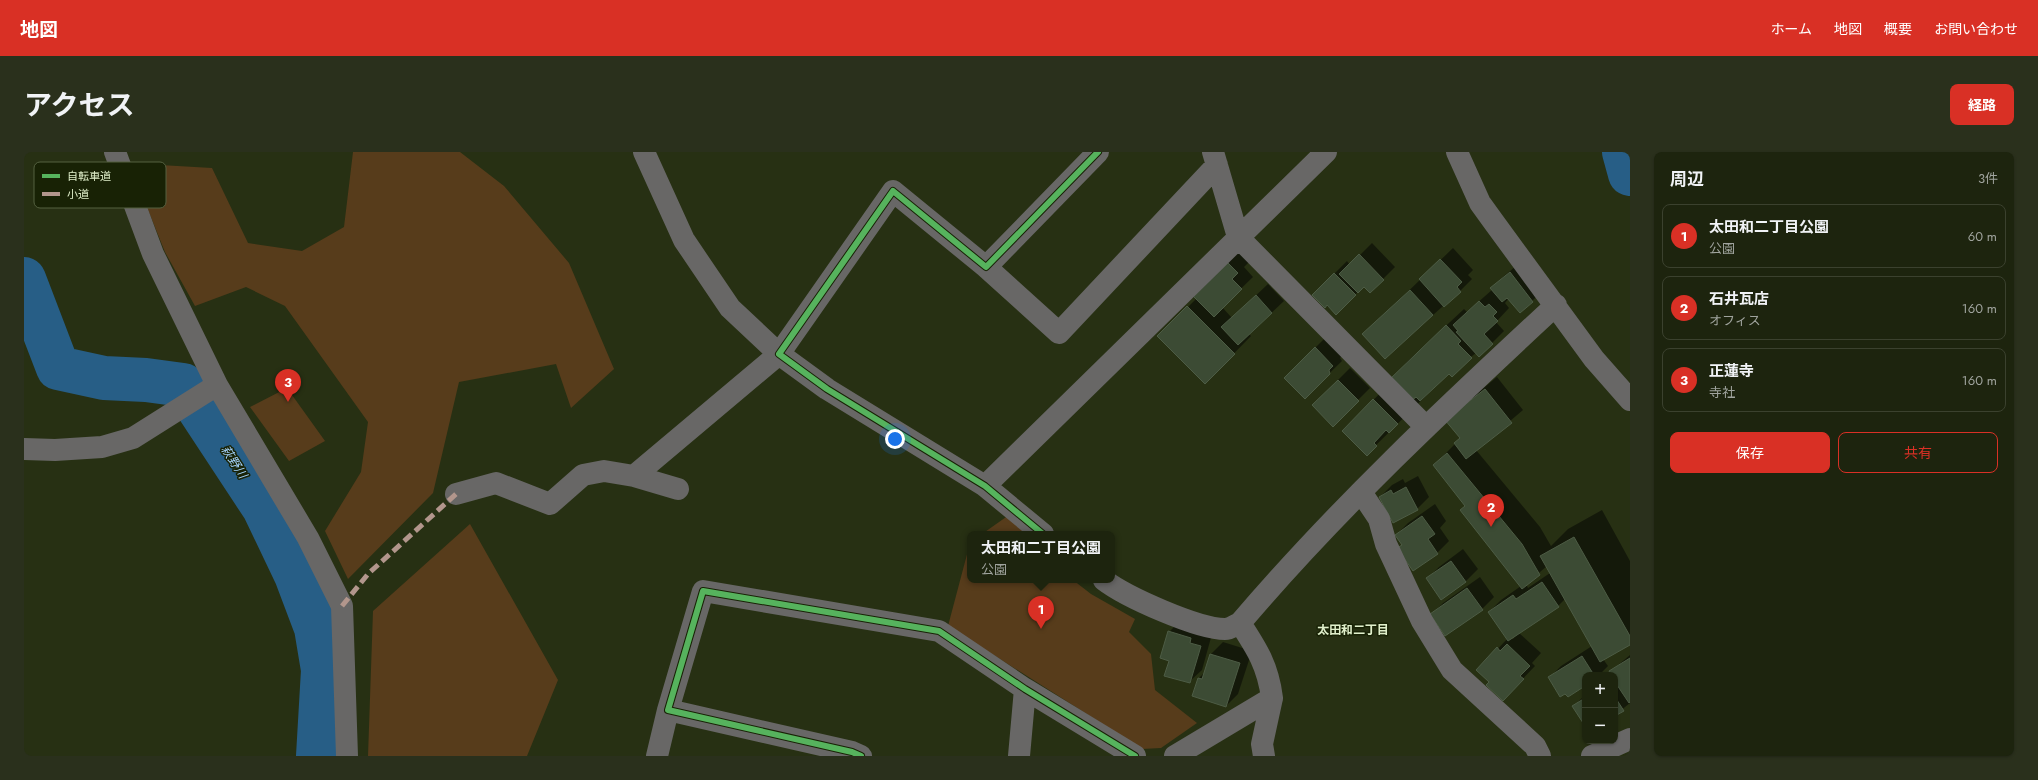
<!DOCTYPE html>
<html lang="ja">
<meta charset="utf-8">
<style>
body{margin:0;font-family:Jost,"Noto Sans JP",sans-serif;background:#2a301c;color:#f1f3f6}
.controls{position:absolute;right:12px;bottom:12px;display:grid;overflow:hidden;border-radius:8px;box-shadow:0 1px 3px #0004}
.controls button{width:36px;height:36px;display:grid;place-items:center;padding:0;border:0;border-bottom:1px solid #3b412e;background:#1d240e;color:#f1f3f6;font:20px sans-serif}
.you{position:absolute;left:871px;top:287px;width:14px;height:14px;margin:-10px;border:3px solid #fff;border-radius:50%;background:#1a73e8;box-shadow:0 0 0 6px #1a73e833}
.badge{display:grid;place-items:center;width:26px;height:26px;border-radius:50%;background:#d93025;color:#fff;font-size:13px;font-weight:700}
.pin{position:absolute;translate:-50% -33px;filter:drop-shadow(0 1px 2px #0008)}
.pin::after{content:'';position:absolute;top:21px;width:14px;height:12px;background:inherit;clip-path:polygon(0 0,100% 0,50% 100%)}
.popup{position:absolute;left:943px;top:379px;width:148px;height:52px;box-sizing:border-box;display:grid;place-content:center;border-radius:8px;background:#1d240e;filter:drop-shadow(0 1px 3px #0005);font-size:13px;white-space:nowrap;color:#a0a49e}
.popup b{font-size:15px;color:#f1f3f6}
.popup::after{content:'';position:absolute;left:50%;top:100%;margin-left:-8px;border:8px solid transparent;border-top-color:#1d240e}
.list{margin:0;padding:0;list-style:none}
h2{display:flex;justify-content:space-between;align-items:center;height:52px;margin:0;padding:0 16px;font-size:17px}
h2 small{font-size:13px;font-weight:400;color:#a0a49e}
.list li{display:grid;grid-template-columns:26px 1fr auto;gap:12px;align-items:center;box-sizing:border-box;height:64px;margin:0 8px 8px;padding:0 8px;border:1px solid #3b412e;border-radius:8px}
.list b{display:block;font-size:15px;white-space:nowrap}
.list p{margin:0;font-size:13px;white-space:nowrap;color:#a0a49e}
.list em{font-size:13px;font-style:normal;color:#a0a49e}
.actions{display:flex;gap:8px;padding:12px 16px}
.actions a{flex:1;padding:9px 0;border:1px solid #d93025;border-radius:8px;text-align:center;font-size:14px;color:#d93025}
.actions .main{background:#d93025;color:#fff}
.map{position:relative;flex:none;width:1606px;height:604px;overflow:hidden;border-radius:8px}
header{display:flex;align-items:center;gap:24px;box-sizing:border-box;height:56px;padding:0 20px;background:#d93025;color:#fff}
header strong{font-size:19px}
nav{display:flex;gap:22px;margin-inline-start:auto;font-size:14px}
.intro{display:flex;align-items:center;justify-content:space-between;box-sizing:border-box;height:96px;padding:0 24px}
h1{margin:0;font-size:28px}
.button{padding:10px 18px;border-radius:8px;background:#d93025;color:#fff;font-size:14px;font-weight:700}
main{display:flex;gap:24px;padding:0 24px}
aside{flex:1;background:#1d240e;border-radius:8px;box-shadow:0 1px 3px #0004}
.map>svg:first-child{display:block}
</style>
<header>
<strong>地図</strong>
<nav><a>ホーム</a><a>地図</a><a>概要</a><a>お問い合わせ</a></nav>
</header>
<div class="intro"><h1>アクセス</h1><a class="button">経路</a></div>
<main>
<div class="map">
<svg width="1606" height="604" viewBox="0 0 1606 604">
<rect width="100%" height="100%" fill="#273013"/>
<path fill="#573c1b" d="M329,0H436L480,34L545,111L590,217L547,256L532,212L435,230L409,341L324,427L301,379L337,320L344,270L261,154L222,135L171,154L141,100L116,38L136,13L188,16L224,91L278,99L320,75Z
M263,236L301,289L265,309L226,255Z
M985,363L1002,382H958Z
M446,372L534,528L503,604H344L349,459Z
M946,391V428H1049L1067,442L1111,467L1105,480L1127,502L1131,538L1173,571L1137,596L1118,597L924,474Z"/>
<path fill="#0007" fill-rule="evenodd" d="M1348,91L1371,115L1346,140L1340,134L1312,161L1289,143L1323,109L1326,113Z
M1212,95L1226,109L1220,115L1229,125L1198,155L1208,166L1244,132L1260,149L1225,182L1227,184L1181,231L1135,184L1173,146Z
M1429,96L1449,118L1444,123L1448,127L1436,139L1409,163L1340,182Z
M1498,109L1521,137L1496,160L1485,146L1481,151L1485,156L1472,170L1480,179L1455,204L1452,201L1425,221L1343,302L1319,279L1368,229L1383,210L1440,157L1443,160L1469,137L1480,124Z
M1303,184L1320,201L1316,206L1318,209L1281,245L1261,226Z
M1326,216L1346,236L1309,273L1289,253Z
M1473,225L1499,258L1452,298L1516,375L1527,394L1544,377L1578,358L1606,409V492L1579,507L1584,514L1575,523H1561V533L1525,526L1537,514L1568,494L1541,447L1534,454L1495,481L1517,501L1508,511L1511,514L1491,535L1467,530L1454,518L1483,487L1465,460L1477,448L1497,434L1442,354L1410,313L1437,286L1435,256ZM1523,414L1526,421L1504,436L1502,432ZM1493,482L1489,487L1487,486Z
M1394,324L1405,345L1393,357L1356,345L1368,333L1379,327L1381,331Z
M1411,352L1422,369L1416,376L1425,389L1413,401L1375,396L1379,392L1372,383L1384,371Z
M1439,397L1454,417L1442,429L1417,447L1403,427L1415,415Z
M1456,425L1470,445L1458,457L1407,463L1419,451Z
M1157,468L1188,482L1178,518L1165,530L1146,508L1145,480Z
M1199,490L1228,499L1214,542L1202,554L1175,526L1181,520L1187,502Z
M1606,503V551L1591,563V523H1588L1586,520Z
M1561,543V572L1550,554Z"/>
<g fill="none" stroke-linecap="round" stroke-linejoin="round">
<path stroke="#275e86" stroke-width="44" d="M1600,0L1606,22
M0,127L34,216L80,226L122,228L159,233L240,356L272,423L292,476L299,518L294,604"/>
</g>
<path fill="#3c4b34" stroke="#4d5c45" d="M1335,102L1360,128L1346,141L1340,135L1334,141L1315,122Z
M1199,106L1214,121L1208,127L1218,137L1190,165L1165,140Z
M1416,107L1438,130L1433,135L1437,140L1420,155L1395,127Z
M1486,120L1509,150L1496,161L1483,146L1478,150L1466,136Z
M1310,121L1332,143L1312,163L1303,153L1301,156L1288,143Z
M1386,138L1409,163L1361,207L1338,182Z
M1232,143L1248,161L1214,193L1197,175Z
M1455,149L1461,155L1465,152L1473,160L1469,164L1474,169L1460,182L1469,192L1455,205L1432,180L1434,179L1429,173Z
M1163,154L1211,202L1181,232L1133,184Z
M1422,173L1437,189L1434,192L1448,206L1428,225L1425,222L1396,249L1392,245L1386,250L1365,228Z
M1291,195L1309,214L1305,218L1306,222L1281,247L1260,226Z
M1314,228L1335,249L1309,275L1288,253Z
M1461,237L1488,271L1442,307L1430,291L1436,286L1421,268Z
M1349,247L1374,272L1365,281L1362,278L1350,291L1353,294L1343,304L1318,279Z
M1423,301L1498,392L1516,423L1498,437L1436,358L1441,354L1409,313Z
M1382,335L1394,358L1369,371L1355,345L1367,338L1369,342Z
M1398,364L1411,382L1404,387L1414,402L1389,419L1373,396L1378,393L1371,383Z
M1550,385L1606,484V493L1576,510L1516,404Z
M1427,409L1442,430L1417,448L1402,426Z
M1518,430L1535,455L1484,489L1464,460L1489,443L1492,447Z
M1443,436L1459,458L1421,484L1406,462Z
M1144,479L1167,486L1166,491L1177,494L1166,531L1140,524L1145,509L1136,506Z
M1483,492L1506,514L1496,524L1500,527L1479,549L1462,533L1465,530L1452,518L1473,495L1476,499Z
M1186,502L1216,511L1202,555L1168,544L1174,526L1178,527Z
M1558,504L1570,523H1561V534L1544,545L1541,542L1536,545L1524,525Z
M1606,506V550L1605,551L1591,530V523H1587L1585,519Z
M1591,545L1600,559L1591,564Z
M1561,546V574L1548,554Z"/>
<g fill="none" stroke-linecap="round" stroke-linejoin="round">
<path stroke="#686766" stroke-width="22" d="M91,0L129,102L193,233
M1189,0L1214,85L1401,274
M1433,0L1456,51L1469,69L1570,207L1606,248
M962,115L1035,181L1193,13
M0,297L31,298L78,295L109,286L193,233L284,386L318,454L323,604
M610,324L654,337
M961,334L1302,0
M1337,340L1355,367L1362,392L1398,469L1428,518L1511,594L1516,604
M432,342L472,331L526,352L559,323L580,319L610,324L755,202L706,156L660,88L620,0
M1019,382L961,334L803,237L755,202L869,39L962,115L1074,0
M1080,428C1102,445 1174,477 1201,477C1206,477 1211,473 1216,471
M633,604L644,558
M837,604L828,600L644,558L679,439L915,479L1001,537L1111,604
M995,604L1001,537
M1151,604L1248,546C1244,514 1233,497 1216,471C1313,357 1422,255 1532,153
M1240,604L1238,592L1248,546
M1568,604L1606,587"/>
<path stroke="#b2968c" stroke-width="5" stroke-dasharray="10 5" stroke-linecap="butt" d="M318,454L344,422L432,342"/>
<defs>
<path id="cycleway" d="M1019,382L961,334L803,237L755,202L869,39L962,115L1074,0
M837,604L828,600L644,558L679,439L915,479L1001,537L1111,604"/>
</defs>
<use href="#cycleway" stroke="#182205" stroke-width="8"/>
<use href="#cycleway" stroke="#56b35d" stroke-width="6"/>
</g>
<g text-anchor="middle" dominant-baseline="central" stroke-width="3" stroke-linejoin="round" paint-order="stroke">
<g font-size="12" font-style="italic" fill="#a6d5fe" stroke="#182205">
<text transform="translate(210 310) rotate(57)">萩野川</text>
</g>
<g font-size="12" font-weight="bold" fill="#e0efcb" stroke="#182205">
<text x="1329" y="478">太田和二丁目</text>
</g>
</g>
<rect x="10" y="10" width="132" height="46" rx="6" fill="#182205" stroke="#546040" stroke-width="1"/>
<rect x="18" y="22" width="18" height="4" fill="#56b35d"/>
<rect x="18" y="40" width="18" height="4" fill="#b2968c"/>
<g font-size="11" fill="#e0efcb">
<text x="43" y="28">自転車道</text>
<text x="43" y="46">小道</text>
</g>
</svg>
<div class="controls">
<button>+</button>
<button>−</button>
</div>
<div class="you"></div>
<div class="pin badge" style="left:1017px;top:477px">1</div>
<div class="popup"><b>太田和二丁目公園</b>公園</div>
<div class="pin badge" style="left:1467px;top:375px">2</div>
<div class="pin badge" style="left:264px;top:250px">3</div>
</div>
<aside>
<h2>周辺<small>3件</small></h2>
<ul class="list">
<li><span class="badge">1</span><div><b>太田和二丁目公園</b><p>公園</p></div><em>60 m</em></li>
<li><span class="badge">2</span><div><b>石井瓦店</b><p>オフィス</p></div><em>160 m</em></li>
<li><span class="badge">3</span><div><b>正蓮寺</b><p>寺社</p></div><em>160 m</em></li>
</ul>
<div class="actions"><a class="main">保存</a><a>共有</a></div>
</aside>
</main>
